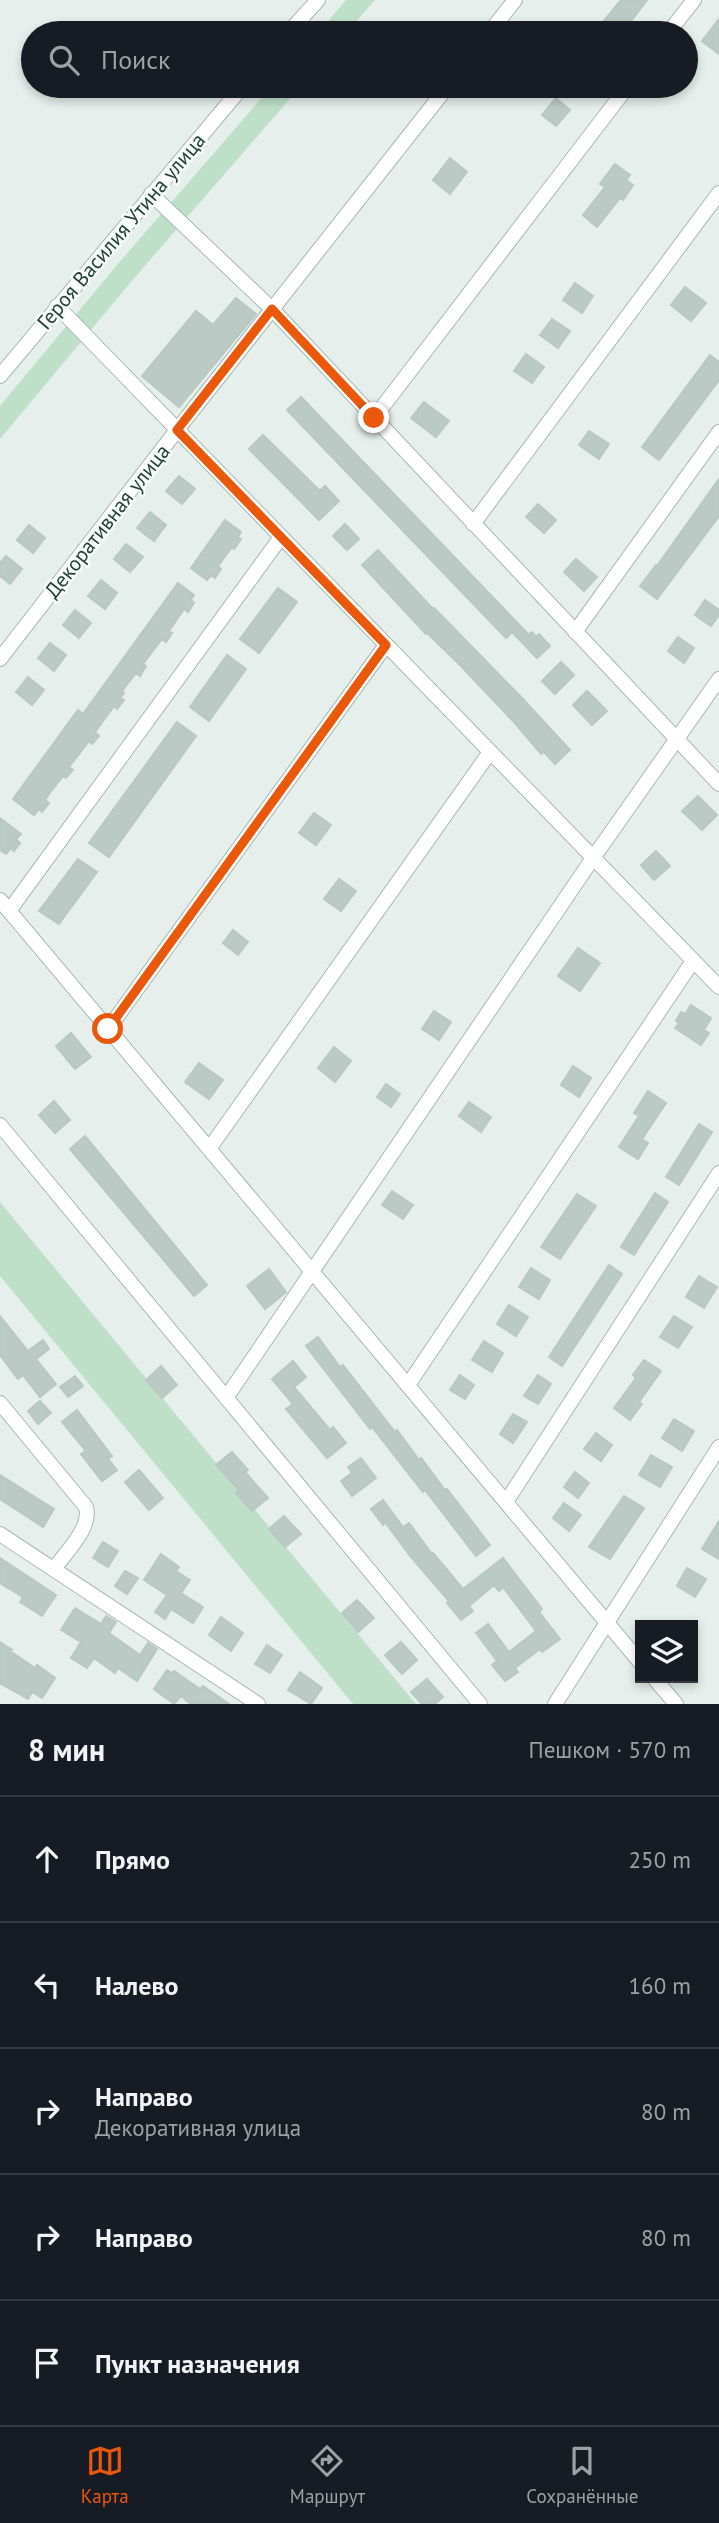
<!DOCTYPE html>
<html lang="ru">
<meta charset="utf-8">
<style>
body{margin:0;font-family:"PT Sans",sans-serif;background:#242831;color:#f1f3f6}
.controls{position:absolute;right:21px;bottom:21px;display:grid;overflow:hidden;border-radius:0px;box-shadow:0 4px 10px #0003}
.controls button{width:63px;height:63px;display:grid;place-items:center;padding:0;border:0;border-bottom:2px solid #363941;background:#171b24;color:#f1f3f6;font:35px sans-serif}
.stop{position:absolute;width:21px;height:21px;margin:-16px;border:5px solid #ea580c;border-radius:50%;background:#fff}
.stop.end{background:#ea580c;border-color:#fff;box-shadow:0 2px 7px #0008}
.list{margin:0;padding:0;list-style:none}
h2{display:flex;justify-content:space-between;align-items:center;height:91px;margin:0;padding:0 28px;font-size:30px}
h2 small{font-size:23px;font-weight:400;color:#9ea1a6}
.list li{display:grid;grid-template-columns:46px 1fr auto;gap:21px;align-items:center;box-sizing:border-box;height:126px;padding:0 28px;border-top:2px solid #363941}
.list b{display:block;font-size:26px;white-space:nowrap}
.list p{margin:0;font-size:23px;white-space:nowrap;color:#9ea1a6}
.list em{font-size:23px;font-style:normal;color:#9ea1a6}
.icon{flex:none;width:38px;height:38px;fill:none;stroke:currentColor;stroke-width:2;stroke-linecap:round;stroke-linejoin:round}
.map{position:relative;flex:none;width:719px;height:1704px;overflow:hidden}
.search{position:absolute;background:#171b24;box-shadow:0 4px 10px #0003;left:21px;right:21px;top:21px;height:77px;display:flex;align-items:center;gap:18px;box-sizing:border-box;padding:0 24px;border-radius:38px;color:#9ea1a6;font-size:26px}
.sheet{height:721px;background:#171b24}
nav{display:flex;justify-content:space-around;align-items:center;box-sizing:border-box;height:98px;border-top:2px solid #363941;background:#171b24;font-size:19px;color:#9ea1a6}
nav a{display:grid;justify-items:center;gap:4px}
nav .on{color:#ea580c}
.map>svg:first-child{display:block}
</style>
<div class="map">
<svg width="719" height="1704" viewBox="0 0 719 1704">
<rect width="100%" height="100%" fill="#e6efeb"/>
<path fill="#bfe0c8" d="M346,0H375L346,33H318Z
M272,86H301L130,283L0,439V406L117,265Z
M0,1202L416,1704H353L0,1276Z"/>
<path fill="#bbcac4" stroke="#b8c9c2" stroke-width="2" d="M621,0H647L622,33H594Z
M719,19V54L702,41Z
M556,98L570,110L556,126L542,115Z
M450,158L467,172L450,194L433,180Z
M615,164L630,175L626,180L633,185L623,200L620,198L597,227L583,215L605,187L600,184Z
M575,283L593,296L582,313L563,300Z
M685,287L706,303L691,321L671,305Z
M236,298L256,314L179,407L142,376L196,311L213,325Z
M552,319L570,331L558,348L540,335Z
M526,354L544,367L532,383L514,371Z
M710,355L719,362V380L659,460L642,447Z
M301,397L529,635L532,632L536,637L539,634L550,646L537,658L512,632L506,638L287,410Z
M424,402L449,421L436,437L411,418Z
M589,431L609,444L599,459L579,445Z
M263,435L320,491L325,486L339,501L319,520L249,449Z
M179,476L195,489L182,504L166,491Z
M719,479V516L657,599L640,586L656,565L657,566Z
M538,504L556,520L544,533L526,517Z
M150,512L166,525L154,541L137,528Z
M225,520L241,532L238,537L241,539L234,549L232,547L218,566L221,569L215,578L211,575L207,580L191,568Z
M345,524L359,539L347,550L333,536Z
M29,525L45,538L33,553L17,540Z
M126,544L143,557L130,572L114,559Z
M378,550L433,609L434,608L521,697L570,750L555,764L544,752L541,754L514,722L458,663L427,633L426,634L362,565Z
M6,556L22,569L10,584L0,576V563Z
M576,559L597,577L584,591L564,572Z
M101,580L117,593L105,609L88,596Z
M178,583L194,595L191,600L194,603L188,612L184,609L169,631L172,633L166,642L162,639L158,644L143,664L146,666L140,676L136,673L122,691L124,693L120,698L124,700L117,709L114,706L95,732L99,736L92,744L89,741L69,767L73,770L66,778L63,776L49,794L45,800L49,803L42,812L39,809L34,815L13,799L78,710L83,714Z
M278,588L297,602L259,653L240,639Z
M705,600L719,610V615L711,626L695,615Z
M75,610L91,623L79,638L63,625Z
M678,637L694,648L684,663L668,651Z
M50,643L66,655L54,671L38,658Z
M227,655L246,669L209,721L190,707Z
M561,662L574,675L555,694L542,681Z
M28,677L44,690L32,705L16,692Z
M587,691L607,711L592,725L573,705Z
M177,722L196,736L109,857L89,843Z
M698,796L717,815L702,830L682,811Z
M314,813L331,825L316,845L299,833Z
M0,818L21,834L16,839L20,843L14,851L11,848L6,854L0,850Z
M656,851L670,866L654,880L641,865Z
M78,859L97,872L59,924L39,911Z
M339,879L356,891L341,911L324,899Z
M233,930L248,942L238,955L223,943Z
M578,948L600,963L580,991L558,976Z
M691,1005L711,1018L704,1030L709,1033L701,1045L675,1028L679,1023L676,1021L681,1012L685,1014Z
M434,1011L451,1022L439,1040L422,1029Z
M71,1033L91,1057L75,1069L56,1046Z
M334,1047L351,1061L335,1082L318,1068Z
M199,1063L223,1080L209,1099L185,1082Z
M573,1066L591,1078L579,1097L561,1085Z
M386,1084L400,1094L391,1107L377,1097Z
M648,1091L666,1103L642,1139L648,1143L638,1159L619,1147L639,1116L634,1113Z
M54,1101L70,1120L55,1133L39,1115Z
M469,1102L491,1117L481,1132L459,1116Z
M699,1124L712,1132L679,1185L666,1177Z
M85,1136L207,1285L194,1296L70,1149Z
M392,1191L413,1205L403,1219L382,1205Z
M655,1193L668,1202L634,1255L621,1247Z
M577,1194L596,1206L560,1259L541,1247Z
M609,1265L622,1274L562,1366L549,1357Z
M531,1268L550,1280L539,1299L519,1287Z
M269,1269L286,1292L265,1309L247,1286Z
M699,1276L717,1287L704,1308L686,1297Z
M509,1305L528,1317L516,1336L497,1324Z
M0,1316L28,1351L43,1340L49,1349L36,1359L56,1384L40,1397L23,1375L18,1379L0,1355Z
M674,1316L692,1327L678,1348L660,1337Z
M318,1337L340,1367L343,1365L395,1432L397,1430L419,1460L421,1458L445,1490L447,1489L490,1545L476,1556L425,1490L423,1492L372,1427L370,1429L306,1346Z
M484,1341L503,1353L492,1372L472,1360Z
M644,1360L661,1371L639,1402L642,1404L630,1420L614,1408L636,1378L633,1375Z
M293,1361L306,1377L294,1387L330,1430L333,1427L346,1443L327,1458L286,1409L293,1404L272,1379Z
M161,1366L177,1385L162,1398L146,1380Z
M460,1375L474,1385L465,1399L450,1390Z
M538,1375L551,1384L538,1404L524,1396Z
M75,1376L83,1386L68,1397L60,1387Z
M40,1401L51,1413L38,1424L28,1411Z
M77,1410L112,1456L108,1459L117,1470L102,1481L81,1454L86,1451L62,1422Z
M513,1414L527,1422L513,1443L500,1434Z
M674,1419L694,1431L682,1451L662,1438Z
M596,1433L612,1445L601,1461L584,1449Z
M232,1452L248,1470L245,1472L268,1498L252,1511L236,1493L239,1490L216,1465Z
M651,1455L672,1467L660,1487L639,1475Z
M361,1458L376,1478L352,1496L341,1481L352,1473L348,1467Z
M139,1470L163,1498L149,1510L125,1482Z
M575,1472L589,1483L578,1498L564,1487Z
M0,1475L54,1509L43,1527L0,1499Z
M624,1496L644,1508L610,1559L589,1547Z
M383,1500L403,1527L409,1523L432,1554L433,1553L463,1589L503,1558L542,1609L539,1612L560,1639L542,1652L540,1649L515,1668L518,1672L505,1681L492,1665L497,1661L476,1633L488,1624L509,1652L536,1631L503,1587L499,1591L494,1585L469,1606L473,1611L461,1620L447,1603L449,1601L411,1557L385,1522L383,1525L371,1509Z
M564,1503L581,1515L569,1531L553,1518Z
M284,1516L301,1534L285,1547L269,1529Z
M719,1521V1559L702,1549Z
M103,1542L118,1551L108,1567L93,1558Z
M161,1554L179,1567L176,1571L190,1580L181,1593L203,1607L193,1623L171,1609L165,1619L155,1612L167,1595L144,1580Z
M0,1558L56,1595L42,1616L20,1602L23,1597L0,1583Z
M687,1568L706,1579L695,1597L677,1586Z
M125,1571L138,1578L127,1594L115,1586Z
M357,1600L374,1618L358,1632L342,1613Z
M75,1608L101,1624L106,1616L116,1622L109,1633L140,1655L148,1643L157,1649L137,1681L118,1668L115,1673L94,1658L87,1668L71,1658L81,1642L61,1630Z
M221,1617L243,1633L231,1651L209,1635Z
M0,1642L12,1650L10,1651L35,1668L37,1665L55,1678L42,1698L32,1692L28,1699L0,1683Z
M401,1642L417,1660L402,1674L385,1655Z
M267,1645L282,1655L270,1673L255,1664Z
M167,1670L172,1673L174,1671L200,1689L203,1686L229,1704H191L181,1696L174,1704L154,1689Z
M300,1672L322,1688L311,1704L288,1690Z
M427,1679L443,1697L435,1704H422L411,1692Z"/>
<g fill="none" stroke-linecap="round" stroke-linejoin="round">
<defs>
<path id="street" d="M288,33L318,0
M489,33L515,0
M668,33L694,0
M151,194L272,309L719,784
M57,306L719,987
M0,376L243,86
M374,418L628,86
M473,524L719,193
M575,632L719,432
M0,659L177,430L448,86
M0,900L640,1662
M9,911L281,537
M108,1029L386,645
M0,1125L480,1704
M209,1149L490,752
M408,1385L693,961
M226,1398L593,858L719,679
M0,1403L86,1507C92,1528 65,1553 54,1569
M506,1502L719,1173
M0,1534L258,1704
M654,1678L676,1704
M555,1704L719,1447"/>
</defs>
<use href="#street" stroke="#a8b8b2" stroke-width="16"/>
<use href="#street" stroke="#fff" stroke-width="14"/>
</g>
<g fill="none" stroke-linecap="round" stroke-linejoin="round">
<path stroke="#ea580c" stroke-width="9" d="M108,1029L386,645L177,430L272,309L374,418"/>
</g>
<g text-anchor="middle" dominant-baseline="central" stroke-width="5" stroke-linejoin="round" paint-order="stroke">
<g font-size="21" fill="#24423a" stroke="#f7fbf9">
<text transform="translate(121 231) rotate(-50)">Героя Василия Утина улица</text>
<text transform="translate(107 521) rotate(-52)">Декоративная улица</text>
</g>
</g>
</svg>
<div class="controls">
<button><svg class="icon" aria-label="layers" viewBox="0 0 24 24"><path d="M12 4l9 5-9 5-9-5zM3 14l9 5 9-5"/></svg></button>
</div>
<div class="stop" style="left:108px;top:1029px"></div>
<div class="stop end" style="left:374px;top:418px"></div>
<div class="search"><svg class="icon" aria-label="search" viewBox="0 0 24 24"><circle cx="10" cy="10" r="6"/><path d="M15 15l6 6"/></svg>Поиск</div>
</div>
<section class="sheet">
<h2>8 мин<small>Пешком · 570 m</small></h2>
<ul class="list">
<li><svg class="icon" aria-label="ahead" viewBox="0 0 24 24"><path d="M12 20V5M6 11l6-6 6 6"/></svg><div><b>Прямо</b></div><em>250 m</em></li>
<li><svg class="icon" aria-label="left" viewBox="0 0 24 24"><path d="M17 20v-9H6M10 6l-5 5 5 5"/></svg><div><b>Налево</b></div><em>160 m</em></li>
<li><svg class="icon" aria-label="right" viewBox="0 0 24 24"><path d="M7 20v-9h11M14 6l5 5-5 5"/></svg><div><b>Направо</b><p>Декоративная улица</p></div><em>80 m</em></li>
<li><svg class="icon" aria-label="right" viewBox="0 0 24 24"><path d="M7 20v-9h11M14 6l5 5-5 5"/></svg><div><b>Направо</b></div><em>80 m</em></li>
<li><svg class="icon" aria-label="arrive" viewBox="0 0 24 24"><path d="M6 21V4h12l-3 4 3 4H6"/></svg><div><b>Пункт назначения</b></div></li>
</ul>
</section>
<nav>
<a class="on"><svg class="icon" aria-label="map" viewBox="0 0 24 24"><path d="M3 6l6-2 6 2 6-2v14l-6 2-6-2-6 2zM9 4v14M15 6v14"/></svg>Карта</a>
<a><svg class="icon" aria-label="directions" viewBox="0 0 24 24"><path d="M12 3l9 9-9 9-9-9zM9 14v-3h6M13 9l2 2-2 2"/></svg>Маршрут</a>
<a><svg class="icon" aria-label="saved" viewBox="0 0 24 24"><path d="M7 4h10v16l-5-4-5 4z"/></svg>Сохранённые</a>
</nav>
